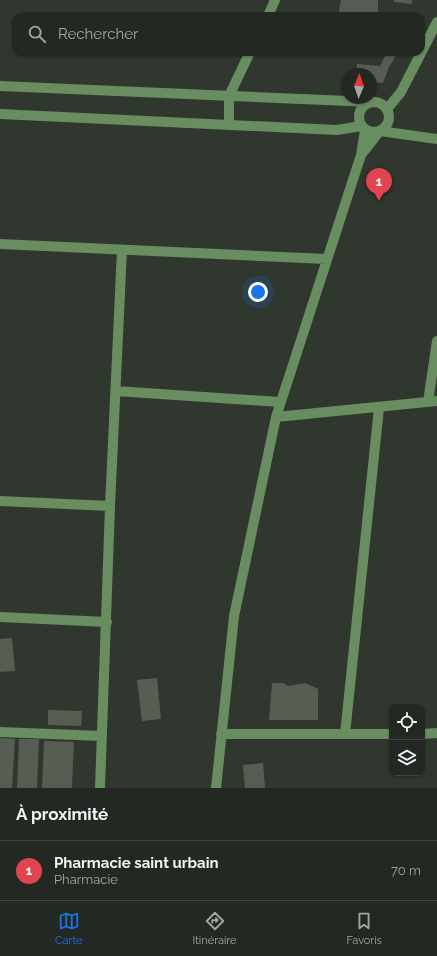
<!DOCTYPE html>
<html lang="fr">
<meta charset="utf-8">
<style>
body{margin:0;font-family:Raleway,sans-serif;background:#2b312a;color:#f1f3f6}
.controls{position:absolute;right:12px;bottom:12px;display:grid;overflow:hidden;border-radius:8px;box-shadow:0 1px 3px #0004}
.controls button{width:36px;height:36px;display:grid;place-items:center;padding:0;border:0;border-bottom:1px solid #404540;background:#232922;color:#f1f3f6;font:20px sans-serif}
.compass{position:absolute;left:341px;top:68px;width:36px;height:36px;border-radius:50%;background:#232922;box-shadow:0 1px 3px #0004;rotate:2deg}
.you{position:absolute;left:258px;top:292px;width:14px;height:14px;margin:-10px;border:3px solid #fff;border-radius:50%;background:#1a73e8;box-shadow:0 0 0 6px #1a73e833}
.badge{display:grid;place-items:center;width:26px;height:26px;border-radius:50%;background:#1a73e8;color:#fff;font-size:13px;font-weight:700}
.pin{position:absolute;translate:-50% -33px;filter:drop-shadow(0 1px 2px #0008)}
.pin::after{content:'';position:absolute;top:21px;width:14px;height:12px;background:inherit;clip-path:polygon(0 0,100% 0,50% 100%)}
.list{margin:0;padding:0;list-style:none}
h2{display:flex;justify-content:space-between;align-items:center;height:52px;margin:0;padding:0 16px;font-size:17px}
h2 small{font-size:13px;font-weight:400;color:#a3a6a5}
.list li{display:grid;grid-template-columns:26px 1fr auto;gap:12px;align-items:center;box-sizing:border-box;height:60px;padding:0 16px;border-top:1px solid #404540}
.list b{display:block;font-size:15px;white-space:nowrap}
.list p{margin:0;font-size:13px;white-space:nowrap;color:#a3a6a5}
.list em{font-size:13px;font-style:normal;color:#a3a6a5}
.icon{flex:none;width:22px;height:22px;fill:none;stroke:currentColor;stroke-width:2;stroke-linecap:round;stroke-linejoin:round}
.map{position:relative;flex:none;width:437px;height:788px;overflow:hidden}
.search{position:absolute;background:#232922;box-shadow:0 1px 3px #0004;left:12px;right:12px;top:12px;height:44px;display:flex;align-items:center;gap:10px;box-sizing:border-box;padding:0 14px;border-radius:12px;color:#a3a6a5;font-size:15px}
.sheet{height:112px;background:#232922}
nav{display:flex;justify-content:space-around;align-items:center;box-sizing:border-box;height:56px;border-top:1px solid #404540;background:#232922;font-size:11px;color:#a3a6a5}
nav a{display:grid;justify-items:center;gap:2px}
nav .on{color:#1a73e8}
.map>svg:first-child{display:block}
</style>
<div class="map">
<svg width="437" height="788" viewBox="0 0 437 788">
<rect width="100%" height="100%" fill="#2f372e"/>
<path fill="#565e54" d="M341,0H378V16H338Z
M394,0H412V4L394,2Z
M387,52H398L389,67L383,83L371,82V74H356L357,64L380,66Z
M12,638L15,671L0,672V639Z
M157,678L161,719L142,721L137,680Z
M272,683H283L288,686L305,683L318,689V720H269Z
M48,710L82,711L81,726L48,725Z
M0,738L15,739L12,788H0Z
M19,739H39L37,788H17Z
M44,741L74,742L72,788H42Z
M263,763L265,788H245L243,765Z"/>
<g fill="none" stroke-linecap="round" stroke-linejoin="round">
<path stroke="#678d60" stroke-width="10" d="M268,16L275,0
M0,86L372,102
M359 117a15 15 0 1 1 30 0a15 15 0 1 1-30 0Z
M387,109L401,92L437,22
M0,114L337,130L361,126
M229,124V96L250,52
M361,155L380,131L437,139
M0,244L326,259
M116,391L280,402
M428,402L437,341
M276,417L437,401
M0,501L110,506
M0,617L107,622
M0,732L102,736
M221,734H392
M345,734L379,408
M422,734L437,733
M100,788L110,506L122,250
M216,788L234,616L276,417L361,155L365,130"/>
</g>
</svg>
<div class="controls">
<button><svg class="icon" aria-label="locate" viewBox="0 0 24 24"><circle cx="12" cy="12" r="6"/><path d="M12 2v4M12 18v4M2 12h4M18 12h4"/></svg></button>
<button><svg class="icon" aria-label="layers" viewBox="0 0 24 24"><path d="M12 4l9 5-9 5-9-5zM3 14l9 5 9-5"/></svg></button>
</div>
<svg class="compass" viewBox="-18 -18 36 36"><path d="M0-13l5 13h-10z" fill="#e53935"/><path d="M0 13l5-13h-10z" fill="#a3a6a5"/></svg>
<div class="you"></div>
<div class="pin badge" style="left:379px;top:201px;background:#e0444e">1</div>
<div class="search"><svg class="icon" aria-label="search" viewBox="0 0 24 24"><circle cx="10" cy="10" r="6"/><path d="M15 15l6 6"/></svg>Rechercher</div>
</div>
<section class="sheet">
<h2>À proximité<small></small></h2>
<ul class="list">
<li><span class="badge" style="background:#e0444e">1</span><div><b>Pharmacie saint urbain</b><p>Pharmacie</p></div><em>70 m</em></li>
</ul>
</section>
<nav>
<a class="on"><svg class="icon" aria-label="map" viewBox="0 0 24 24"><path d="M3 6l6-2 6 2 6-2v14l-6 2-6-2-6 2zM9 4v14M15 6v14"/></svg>Carte</a>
<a><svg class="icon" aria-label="directions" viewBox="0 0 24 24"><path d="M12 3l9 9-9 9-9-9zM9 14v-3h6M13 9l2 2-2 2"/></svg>Itinéraire</a>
<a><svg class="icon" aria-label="saved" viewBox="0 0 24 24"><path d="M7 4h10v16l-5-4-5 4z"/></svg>Favoris</a>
</nav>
